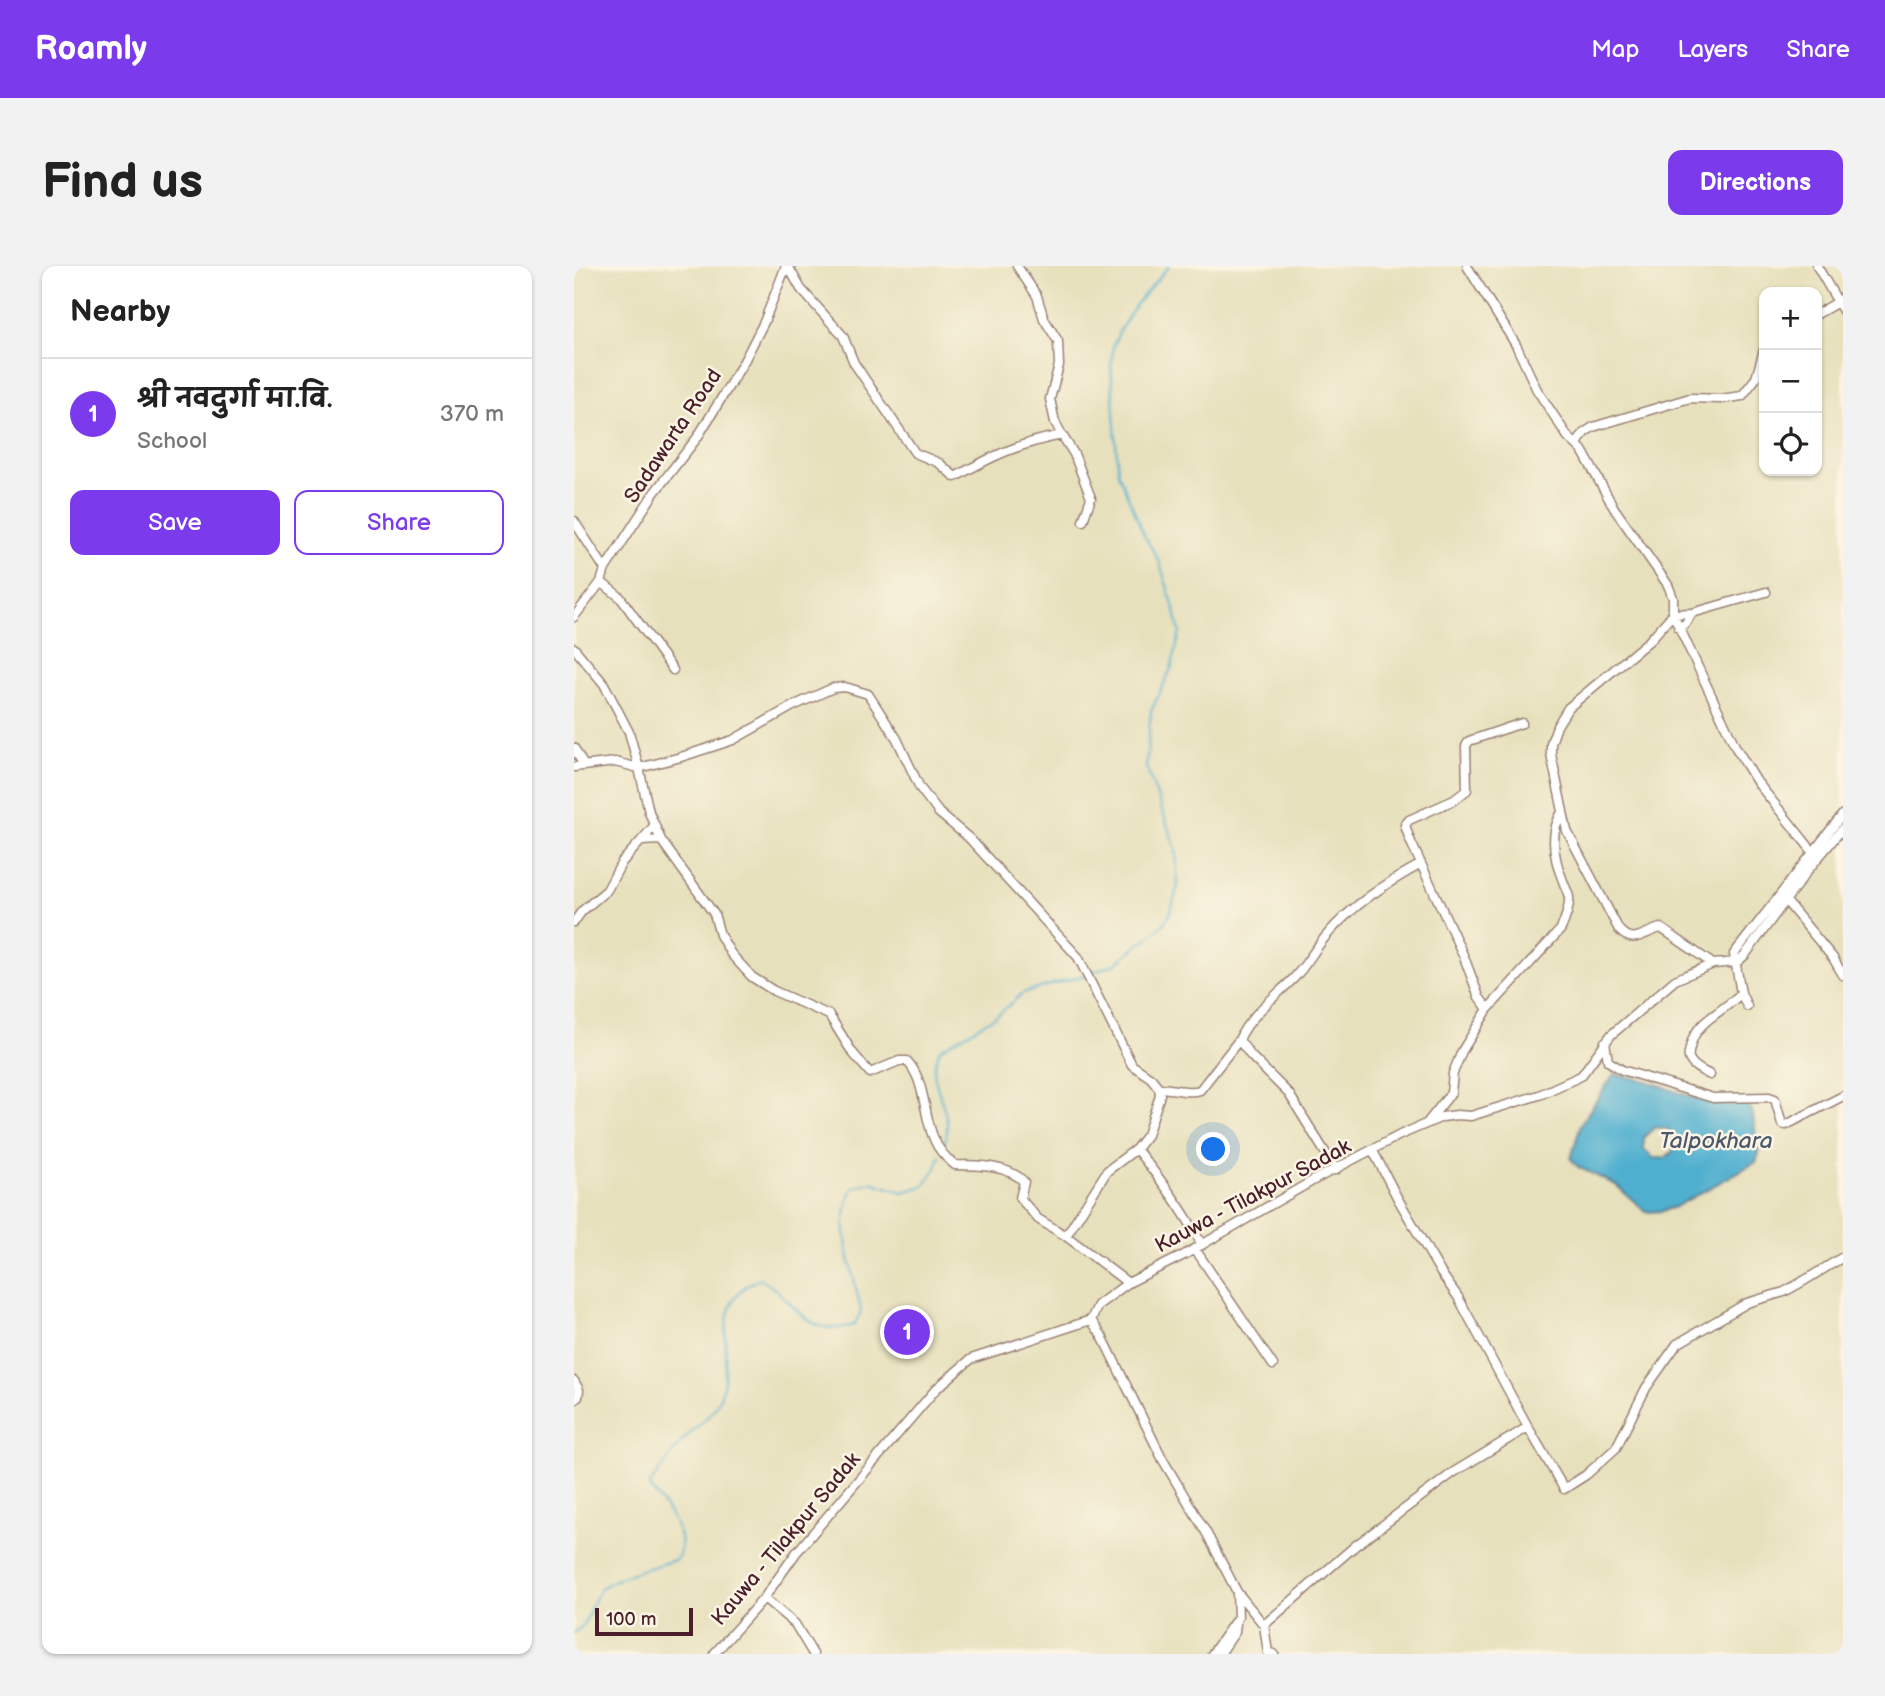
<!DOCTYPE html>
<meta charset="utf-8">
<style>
body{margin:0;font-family:"Balsamiq Sans","Playpen Sans Deva",sans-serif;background:#f2f2f2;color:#222}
.controls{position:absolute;right:21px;top:21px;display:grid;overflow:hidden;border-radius:14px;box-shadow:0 2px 5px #0004}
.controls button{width:63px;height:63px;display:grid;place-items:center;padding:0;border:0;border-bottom:2px solid #e0e0e0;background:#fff;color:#222;font:35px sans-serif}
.scale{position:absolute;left:21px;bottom:18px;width:98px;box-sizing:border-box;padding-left:7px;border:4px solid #4a1f2b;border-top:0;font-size:19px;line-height:24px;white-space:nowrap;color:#4a1f2b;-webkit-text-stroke:5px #fcf5e5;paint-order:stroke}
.you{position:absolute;left:640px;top:884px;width:24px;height:24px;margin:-18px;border:5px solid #fff;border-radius:50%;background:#1a73e8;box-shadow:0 0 0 10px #1a73e833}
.badge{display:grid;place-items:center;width:46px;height:46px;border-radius:50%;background:#7c3aed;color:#fff;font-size:23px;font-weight:700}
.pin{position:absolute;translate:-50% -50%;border:4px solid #fff;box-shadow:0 2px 7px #0006}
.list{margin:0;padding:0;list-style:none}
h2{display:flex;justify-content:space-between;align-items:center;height:91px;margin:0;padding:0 28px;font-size:30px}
h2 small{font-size:23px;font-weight:400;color:#767676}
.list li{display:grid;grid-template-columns:46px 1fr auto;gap:21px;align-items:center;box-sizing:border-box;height:112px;padding:0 28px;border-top:2px solid #e0e0e0}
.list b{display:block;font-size:26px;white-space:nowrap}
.list p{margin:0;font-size:23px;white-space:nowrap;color:#767676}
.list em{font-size:23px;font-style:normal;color:#767676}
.actions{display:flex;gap:14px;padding:21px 28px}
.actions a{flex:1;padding:16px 0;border:2px solid #7c3aed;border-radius:14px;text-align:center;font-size:24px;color:#7c3aed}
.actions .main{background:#7c3aed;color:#fff}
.icon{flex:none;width:38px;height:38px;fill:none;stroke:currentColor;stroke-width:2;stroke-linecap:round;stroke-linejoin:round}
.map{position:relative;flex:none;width:1269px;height:1388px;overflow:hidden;border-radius:14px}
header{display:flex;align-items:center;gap:42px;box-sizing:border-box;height:98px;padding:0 35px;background:#7c3aed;color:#fff}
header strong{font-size:33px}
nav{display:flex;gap:38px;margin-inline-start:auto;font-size:24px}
.intro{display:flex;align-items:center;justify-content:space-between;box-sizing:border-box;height:168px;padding:0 42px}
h1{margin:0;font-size:49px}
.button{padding:18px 32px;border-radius:14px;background:#7c3aed;color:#fff;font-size:24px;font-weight:700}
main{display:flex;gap:42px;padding:0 42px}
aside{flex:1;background:#fff;border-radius:14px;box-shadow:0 2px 5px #0004}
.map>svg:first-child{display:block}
</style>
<header>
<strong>Roamly</strong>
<nav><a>Map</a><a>Layers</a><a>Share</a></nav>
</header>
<div class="intro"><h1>Find us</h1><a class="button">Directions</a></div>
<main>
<aside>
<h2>Nearby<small></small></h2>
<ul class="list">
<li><span class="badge">1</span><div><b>श्री नवदुर्गा मा.वि.</b><p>School</p></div><em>370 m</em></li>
</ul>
<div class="actions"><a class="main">Save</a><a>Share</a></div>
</aside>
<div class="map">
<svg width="1269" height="1388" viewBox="0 0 1269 1388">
<rect width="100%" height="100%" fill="#fcf5e5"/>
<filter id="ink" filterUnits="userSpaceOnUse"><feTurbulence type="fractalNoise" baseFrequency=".0143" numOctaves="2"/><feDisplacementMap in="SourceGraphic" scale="14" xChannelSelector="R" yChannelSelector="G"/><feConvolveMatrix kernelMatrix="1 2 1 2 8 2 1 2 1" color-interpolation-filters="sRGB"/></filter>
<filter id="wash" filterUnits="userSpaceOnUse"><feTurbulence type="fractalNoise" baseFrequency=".00686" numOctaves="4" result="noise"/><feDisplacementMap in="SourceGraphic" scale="28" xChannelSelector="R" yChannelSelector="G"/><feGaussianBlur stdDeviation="1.57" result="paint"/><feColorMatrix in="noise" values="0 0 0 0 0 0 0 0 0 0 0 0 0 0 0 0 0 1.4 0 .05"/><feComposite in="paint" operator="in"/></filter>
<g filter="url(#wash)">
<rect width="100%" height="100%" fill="#e7e0bc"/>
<path fill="#50afcf" stroke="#4d677d" stroke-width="2" fill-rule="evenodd" d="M1040,808L1073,815L1123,833L1172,838L1178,844L1185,887L1182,896L1101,941L1088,945L1072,946L1042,919L1004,901L997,893L1007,858ZM1081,861L1094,863L1101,874L1099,885L1091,892H1079L1070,883V871Z"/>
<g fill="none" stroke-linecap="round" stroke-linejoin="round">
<path stroke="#50afcf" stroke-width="2" d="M516,707L541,698L589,659L597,645L604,619L602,583L572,500L577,445L597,403L606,367L601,345L585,295L570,269L544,207L537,99L539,80L546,64L563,37L595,0
M369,882C381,849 362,833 360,804C360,798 364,789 366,783L424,749L449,727L511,709
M0,1367C19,1354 13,1340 25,1325C37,1310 85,1300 103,1293C117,1268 88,1240 75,1219C87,1204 98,1187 111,1172C122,1161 137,1151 144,1136C163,1097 132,1031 186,1013C223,1032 229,1074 280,1059L287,1046C281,1008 259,958 279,922L297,916L329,926L350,920L362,902L366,890"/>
</g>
</g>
<g filter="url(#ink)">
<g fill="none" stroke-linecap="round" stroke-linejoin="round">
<defs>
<path id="street" d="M214,0L227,23L269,70L280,97L341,187L365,197L381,211C418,190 446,177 488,169L500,188L517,232L509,255
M443,0L463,30L470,53L484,75L485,99L476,133L481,156L488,169
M893,0L942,79L963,124L994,171L1008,184L1040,242L1094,319L1099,332V348L1162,482L1183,516L1239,586
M1243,0L1269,45
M1243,48L1264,36
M1003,178L1010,167L1019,161L1116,132L1147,133L1168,130L1182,112L1190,84
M0,255L31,303
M27,316L46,331L99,404
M1118,347L1099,348L1076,374L994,442L983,460L977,477V488L993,565L1045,664C1060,680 1069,666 1087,662L1139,698
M0,351L27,316L31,303L80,227L123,172L169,97L190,56L212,0
M1105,362L1112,357L1118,347L1192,326
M0,382L30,418L55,466L65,502L107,491L159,474L219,440L259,422L271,421L294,428L323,473L346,522L365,547L396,573L504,691L558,799L577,812L585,822L586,829L573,869L562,883L533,905L492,970
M0,482L10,500
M0,501L41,496L65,502L75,546L87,574L140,648L146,669L157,688L178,711L200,725L255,749L278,786L296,807L325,795H333C352,815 349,849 360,873C364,883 373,893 381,899C403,899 435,899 450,916L446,932L464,953L492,970L554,1017
M67,575L81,559
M1212,635L1259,692L1269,709
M0,656L8,645L33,624L48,596L67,575L87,574
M1173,740L1167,727L1160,688L1269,548
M914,743L905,731L890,691L836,574L831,559L835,554L880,534L893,524L892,480L895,475L948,457
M1031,776L1034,795L1048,804L1139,832L1195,831L1201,833L1208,858L1212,859L1269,830
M1136,809C1129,805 1118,801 1115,792C1114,789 1115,786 1116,782C1121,754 1149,747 1167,727
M585,822C598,822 615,828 626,824L665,774
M853,857L877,827L879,807L888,785L914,743L987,663C991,654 996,642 995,631C994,626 991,621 989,615C980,593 975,567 988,546
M562,883C587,914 610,944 628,979
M762,904L715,828L677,790L665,774C674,751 702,730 719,713C732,700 740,684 752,670C778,639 813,617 847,598
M621,983L699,1099
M517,1054L528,1070L589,1194L633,1268L663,1326L690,1359
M0,1115L5,1124L4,1131L0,1134
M954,1161L990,1223L1012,1209L1042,1182L1072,1122L1103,1078L1173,1037L1210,1026L1228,1016L1269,991
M190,1332L221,1358L239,1388
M140,1388L190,1332L222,1287L362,1123L397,1093L517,1054L524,1039L554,1017L610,989L740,914L826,869L868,851L883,849L897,850L965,829L1007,810L1037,769L1101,714L1139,698L1163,696L1171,689L1234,604L1269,562
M638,1388L664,1351L663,1326
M646,1388L661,1366L662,1357
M700,1388L694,1387L690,1359L781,1280L880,1206L954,1161L884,1031L867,1007L824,933L799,885"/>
</defs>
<use href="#street" stroke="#988074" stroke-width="11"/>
<use href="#street" stroke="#fff" stroke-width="8"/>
</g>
</g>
<g text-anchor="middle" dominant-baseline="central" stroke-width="5" stroke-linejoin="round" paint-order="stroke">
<g font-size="21" fill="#4a1f2b" stroke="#fcf5e5">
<text transform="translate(99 170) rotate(-56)">Sadawarta Road</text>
<text transform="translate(679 930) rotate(-28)">Kauwa - Tilakpur Sadak</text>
<text transform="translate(212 1273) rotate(-50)">Kauwa - Tilakpur Sadak</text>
</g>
<g font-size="23" font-style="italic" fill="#4c596d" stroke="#fcf5e5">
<text x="1142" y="875">Talpokhara</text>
</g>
</g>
</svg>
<div class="controls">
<button>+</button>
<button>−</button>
<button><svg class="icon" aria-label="locate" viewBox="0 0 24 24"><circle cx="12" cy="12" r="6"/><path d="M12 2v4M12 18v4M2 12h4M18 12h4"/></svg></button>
</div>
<div class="scale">100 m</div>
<div class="you"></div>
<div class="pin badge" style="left:333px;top:1066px">1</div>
</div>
</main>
